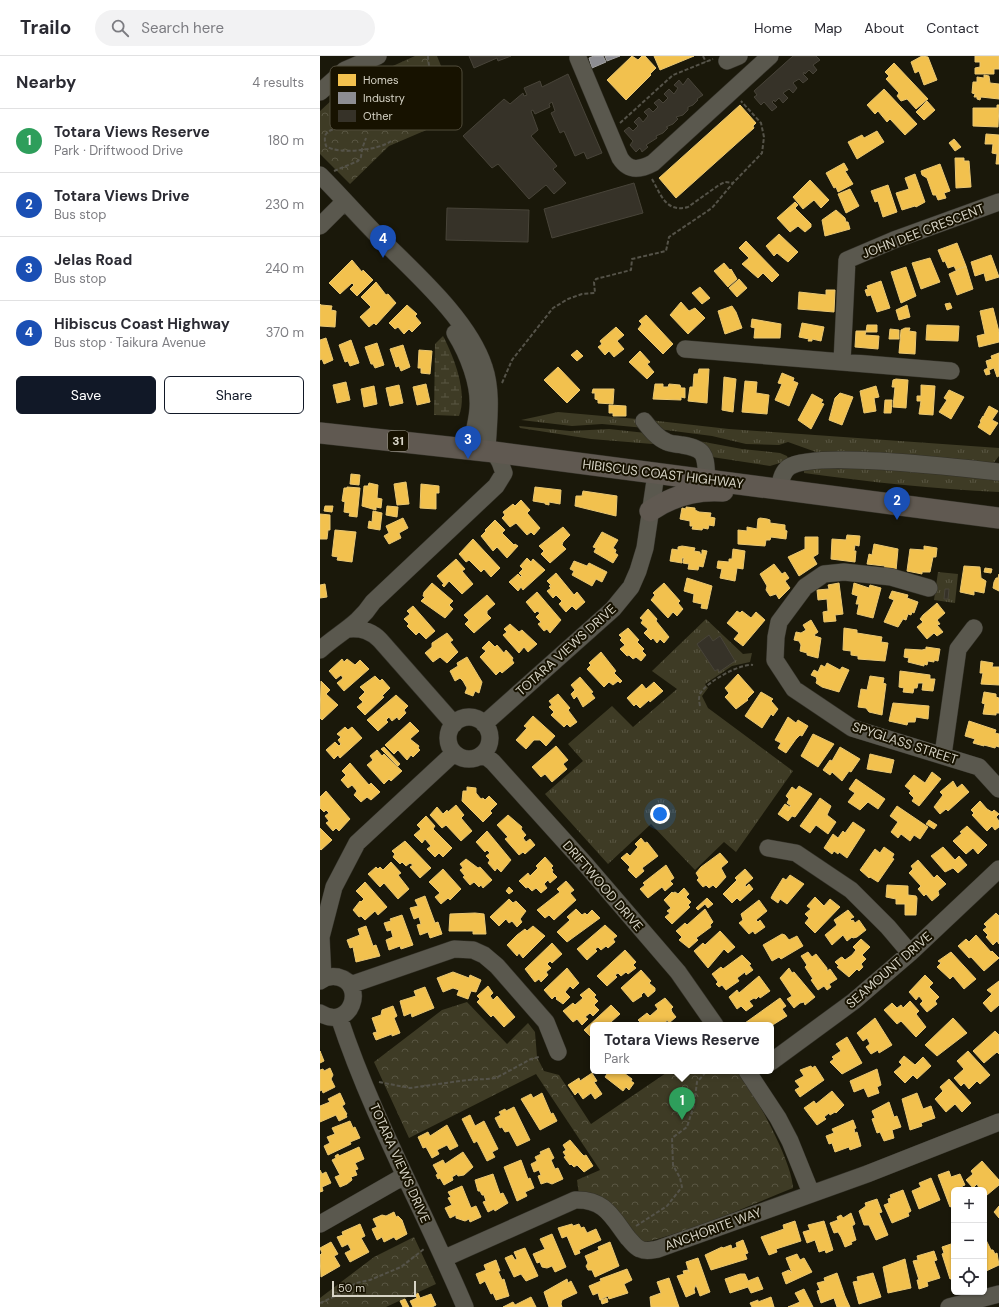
<!DOCTYPE html>
<meta charset="utf-8">
<style>
body{margin:0;font-family:"DM Sans",sans-serif;background:#f2f2f3;color:#2b2b33}
.controls{position:absolute;right:12px;bottom:12px;display:grid;overflow:hidden;border-radius:6px;box-shadow:0 1px 3px #0004}
.controls button{width:36px;height:36px;display:grid;place-items:center;padding:0;border:0;border-bottom:1px solid #e1e1e2;background:#fff;color:#2b2b33;font:20px sans-serif}
.scale{position:absolute;left:12px;bottom:10px;width:84px;box-sizing:border-box;padding-left:4px;border:2px solid #d7d4c6;border-top:0;font-size:11px;line-height:14px;white-space:nowrap;color:#d7d4c6;-webkit-text-stroke:3px #171200;paint-order:stroke}
.you{position:absolute;left:340px;top:758px;width:14px;height:14px;margin:-10px;border:3px solid #fff;border-radius:50%;background:#1a73e8;box-shadow:0 0 0 6px #1a73e833}
.badge{display:grid;place-items:center;width:26px;height:26px;border-radius:50%;background:#111827;color:#fff;font-size:13px;font-weight:700}
.pin{position:absolute;translate:-50% -33px;filter:drop-shadow(0 1px 2px #0008)}
.pin::after{content:'';position:absolute;top:21px;width:14px;height:12px;background:inherit;clip-path:polygon(0 0,100% 0,50% 100%)}
.popup{position:absolute;left:270px;top:966px;width:184px;height:52px;box-sizing:border-box;display:grid;place-content:center;border-radius:6px;background:#fff;filter:drop-shadow(0 1px 3px #0005);font-size:13px;white-space:nowrap;color:#7c7c81}
.popup b{font-size:15px;color:#2b2b33}
.popup::after{content:'';position:absolute;left:50%;top:100%;margin-left:-8px;border:8px solid transparent;border-top-color:#fff}
.list{margin:0;padding:0;list-style:none}
h2{display:flex;justify-content:space-between;align-items:center;height:52px;margin:0;padding:0 16px;font-size:17px}
h2 small{font-size:13px;font-weight:400;color:#7c7c81}
.list li{display:grid;grid-template-columns:26px 1fr auto;gap:12px;align-items:center;box-sizing:border-box;height:64px;padding:0 16px;border-top:1px solid #e1e1e2}
.list b{display:block;font-size:15px;white-space:nowrap}
.list p{margin:0;font-size:13px;white-space:nowrap;color:#7c7c81}
.list em{font-size:13px;font-style:normal;color:#7c7c81}
.actions{display:flex;gap:8px;padding:12px 16px}
.actions a{flex:1;padding:9px 0;border:1px solid #111827;border-radius:6px;text-align:center;font-size:14px;color:#111827}
.actions .main{background:#111827;color:#fff}
.icon{flex:none;width:22px;height:22px;fill:none;stroke:currentColor;stroke-width:2;stroke-linecap:round;stroke-linejoin:round}
.map{position:relative;flex:none;width:679px;height:1251px;overflow:hidden}
header{display:flex;align-items:center;gap:24px;box-sizing:border-box;height:56px;padding:0 20px;background:#fff;border-bottom:1px solid #e1e1e2}
header strong{font-size:19px}
nav{display:flex;gap:22px;margin-inline-start:auto;font-size:14px}
.search{width:280px;height:36px;background:#f2f2f3;display:flex;align-items:center;gap:10px;box-sizing:border-box;padding:0 14px;border-radius:22px;color:#7c7c81;font-size:15px}
main{display:flex}
aside{flex:1;background:#fff}
.map>svg:first-child{display:block}
</style>
<header>
<strong>Trailo</strong>
<div class="search"><svg class="icon" aria-label="search" viewBox="0 0 24 24"><circle cx="10" cy="10" r="6"/><path d="M15 15l6 6"/></svg>Search here</div>
<nav><a>Home</a><a>Map</a><a>About</a><a>Contact</a></nav>
</header>
<main>
<aside>
<h2>Nearby<small>4 results</small></h2>
<ul class="list">
<li><span class="badge" style="background:#2e9e5b">1</span><div><b>Totara Views Reserve</b><p>Park · Driftwood Drive</p></div><em>180 m</em></li>
<li><span class="badge" style="background:#1a4fb4">2</span><div><b>Totara Views Drive</b><p>Bus stop</p></div><em>230 m</em></li>
<li><span class="badge" style="background:#1a4fb4">3</span><div><b>Jelas Road</b><p>Bus stop</p></div><em>240 m</em></li>
<li><span class="badge" style="background:#1a4fb4">4</span><div><b>Hibiscus Coast Highway</b><p>Bus stop · Taikura Avenue</p></div><em>370 m</em></li>
</ul>
<div class="actions"><a class="main">Save</a><a>Share</a></div>
</aside>
<div class="map">
<svg width="679" height="1251" viewBox="0 0 679 1251">
<defs>
<pattern id="grass-tufts" width="24" height="20" patternUnits="userSpaceOnUse"><rect width="24" height="20" fill="#3e3b25"/><path d="M3 7l-1-3M5 7V3M7 7l1-3M15 17l-1-3M17 17v-4M19 17l1-3" fill="none" stroke="#595643"/></pattern>
<pattern id="wetland-marsh" width="20" height="14" patternUnits="userSpaceOnUse"><rect width="20" height="14" fill="#3e3b25"/><path d="M1 5h8M5 5V1M11 12h8M15 12V8" fill="none" stroke="#595643"/></pattern>
<pattern id="park-crowns" width="20" height="18" patternUnits="userSpaceOnUse"><rect width="20" height="18" fill="#3e3b25"/><path d="M2 6a3 3 0 1 1 6 0M12 15a3 3 0 1 1 6 0" fill="none" stroke="#595643"/></pattern>
</defs>
<rect width="100%" height="100%" fill="#1a180a"/>
<path fill="url(#grass-tufts)" d="M238,356L317,363L325,372L282,368L252,370L201,364Z
M329,364L409,373L679,392V400L672,409L541,396H496L468,386L459,389L426,388L392,380L338,373Z
M199,370L250,375L289,373L326,377L345,389L271,383L200,372Z
M341,378L422,393L460,397L467,400L470,407H460L450,410L392,401Z
M484,413H598L679,419V436C614,433 549,426 484,417Z
M618,516L638,518L635,547L614,544Z
M386,563L423,598L432,597L430,606L412,610L385,628L388,632L382,640L388,652L473,715L416,796L404,786L375,814L331,768L288,808L225,738L263,705L248,688L292,650L313,671L357,633L332,615Z"/>
<path fill="url(#wetland-marsh)" d="M123,280C134,301 148,337 139,360L114,359L115,288Z"/>
<path fill="url(#park-crowns)" d="M95,0H117L137,49L132,63L69,90L30,128L0,98V55L26,31Z
M147,946L187,988L208,967L215,976L217,1001L224,1015L239,1019L271,1068L349,1015H419C435,1039 472,1105 473,1132C424,1152 374,1174 322,1187L259,1139L257,1124L280,1114L216,1018L89,1082L54,1006L122,954Z
M94,1181L116,1228L66,1251H0V1242L54,1201Z"/>
<path fill="#f2c14e" stroke="#eac772" d="M312,0L318,4L322,0H325L336,12L330,18L331,19L306,44L287,24Z
M334,0H374L340,14Z
M602,0L608,1L617,24L604,29L599,15L595,17L591,6Z
M655,0H679V13H674V18H655V12L660,11V6H655Z
M574,7L608,43L596,53L587,43L581,45L577,40L579,37L566,23L569,20L565,16Z
M664,19L669,20L670,27L679,28V43L661,41L660,44L657,43V41H654L655,38L652,37L653,26H657V21L664,22Z
M564,33L597,68L585,79L570,63L567,66L558,55L555,58L547,49Z
M607,45L615,54L604,64L596,56Z
M420,49L436,67L433,70L434,72L356,142L339,122Z
M677,49H679L678,71L653,70V52H677Z
M557,75L564,86L537,103L528,86L542,79L544,82Z
M666,78L679,79V108H676L677,98L672,97L673,88H665Z
M634,83L641,91L635,95L629,87Z
M635,102H644V105H649L651,131L636,132Z
M524,107L528,114L525,115L533,128L518,136L516,131L514,132L506,117Z
M620,108L630,135L624,137L626,142L618,144L616,139H613L607,122L602,119L601,115Z
M595,118L605,146L596,151L595,150L582,154L576,137L589,133L585,122Z
M490,124L509,144L501,152L494,144L483,153L473,141Z
M568,129L577,156L563,161L558,145L555,146L551,135Z
M530,133L539,150L526,157L518,138Z
M475,146L478,149L475,152L491,168V171L485,176L478,170L470,176L457,162Z
M516,154L525,162L526,166H528L530,173L505,180L502,164Z
M459,178L478,196L468,206L457,197L454,200L446,190Z
M426,185L459,219L452,226L443,217L438,222L422,208L429,202L419,192Z
M637,187L646,210L636,214L634,210L628,212L625,205L623,206L618,194Z
M671,199L679,221L666,225L664,217L655,220L651,206Z
M610,202L620,226L601,233L592,207Z
M32,204L42,216L43,214L53,224L37,240L30,233L34,229L32,227L20,238L9,227Z
M404,207L410,214L411,213L417,223L408,231L394,215Z
M646,210L653,233L637,239L629,218Z
M586,211L596,240L581,247L571,216Z
M419,223L427,232L417,241L409,232Z
M561,225L570,252L557,256L551,239L547,240L545,234L548,233L547,230Z
M56,226L66,239L68,238L76,247L56,269L54,267L49,271L40,261L51,251L41,241Z
M380,231L390,242L382,248L372,237Z
M506,234H515L514,256L478,253L479,236L506,239Z
M361,246L369,255L375,252L385,262L368,278L350,259Z
M630,247L632,252L627,254L625,248Z
M0,248L1,249L12,250L11,254L16,255L15,271L0,270Z
M87,249L97,258L95,260L101,267L92,276L89,273L84,278L78,271L75,273L69,267Z
M587,249L590,261L579,264L576,254Z
M412,250L416,256L422,272L405,278L398,255Z
M673,252L679,276V286L659,291L657,280L665,278L660,255Z
M326,259L353,288L343,298L318,273L322,268L319,265Z
M432,263L461,268L460,282H434L435,272L431,271Z
M482,267L504,271L501,285L492,283V285H488L489,283L479,281Z
M547,269H557V276H546Z
M607,269L639,270L638,285L606,284Z
M296,271L304,279L297,285L304,293L294,301L289,295L285,299L278,291L282,288L280,285Z
M585,272H590L589,275L596,276L595,298L579,297L581,274Z
M570,273L579,274V283H569Z
M536,275H546L545,279L559,280L558,293L535,291Z
M6,282L13,304L4,308L2,303L0,304V284Z
M31,284L39,307L30,310L28,305L25,306L19,289Z
M57,287L64,309L55,312L53,308H51L45,291Z
M83,289L90,311L81,315L79,310L76,311L70,293Z
M99,294L112,295L110,318L101,317V312H98Z
M257,294L263,300L257,305L251,299Z
M320,295L330,306L327,308L334,316L327,323L309,306Z
M679,297V320L677,321L674,312L669,314L670,318L666,319L664,314L668,312L666,305L672,303L671,300Z
M238,311L260,334L247,347L224,324Z
M379,313H389L387,347L368,345L370,331H373L374,318H378Z
M462,317L474,322L473,325L478,327L469,350L455,344L462,328L458,327Z
M404,321L416,323L413,356L402,354Z
M576,323L588,324L586,352L573,351L575,331H572L573,324Z
M425,325L437,326L436,337L449,339L447,358L422,356Z
M26,326L30,344L17,347L13,329Z
M106,328L110,346L97,349L93,331Z
M335,328H343V331H348L349,328L360,329L361,332H365V342L361,341V344L333,343Z
M79,329L83,347L70,350L66,332Z
M601,329L615,330L613,359L599,358L601,345H597V340H601Z
M54,330L57,348L44,351L41,333Z
M556,330L559,341L554,342L556,355L544,357L540,335Z
M273,333H294L293,348L278,347V344L275,343V337H272Z
M629,334L644,341L631,363L619,356L627,344L624,342Z
M520,337L533,341L522,369L509,364L515,342Z
M492,338L503,344L501,347L504,348L491,373L478,364Z
M565,344H572L571,357H564Z
M289,349L306,350V360H293V357H289Z
M669,350L678,355L672,364L678,367L670,379L658,371L661,366L660,365L663,360L664,361V359Z
M31,418L40,419L39,429L30,428Z
M86,426L89,448L77,449L74,428Z
M49,427L58,429L57,442L62,443L61,452L56,451V454L42,450L44,430H48Z
M101,428L119,430V437H116V453L100,452Z
M27,431L40,432L37,461L29,460L30,457L24,456L25,446L22,445L24,432H27Z
M215,431L241,434L240,448L229,446V449L225,448V447L213,445Z
M263,435L297,440L296,460L255,450L256,440H262Z
M201,444L210,454L207,457L220,472L214,479L211,476L207,479L196,467L190,471L182,462L185,459L183,456L193,448L195,450Z
M5,450H13L12,456L4,455Z
M67,450L78,451L77,461L66,459Z
M366,451L375,452V454L379,456L391,457L390,461L395,462L394,470L389,469L388,473L383,472L382,474L372,473L373,470H370V465L360,463L362,452L366,453Z
M53,455L62,457L60,474L48,472L49,465L52,466Z
M0,458L10,459V474H8L7,483H0Z
M83,462L88,472L79,477L81,482L69,488L64,480L69,477L66,470Z
M440,462L447,463L450,464V467L465,469V474L467,475L466,483L451,481L450,484H446L445,490L418,488V474L427,475V471L437,473L438,463Z
M175,464L185,474L182,477L194,489L195,488L198,490L187,502L177,491L173,495L161,480L166,475L165,474Z
M243,471L250,479L243,486L242,489L246,493L230,507L221,498L224,495L219,490Z
M15,474L36,476L32,506L17,504L18,501L12,500Z
M282,476L298,484L293,492L296,494L295,497L298,499L293,507L274,496L276,492L273,491Z
M527,479L540,480L539,490L535,489L534,495H536L535,506L511,503L512,483L526,484Z
M485,481H498V498L493,501L497,508L479,520L468,501L485,493Z
M153,483L180,512L171,521L164,513L161,516L149,504L146,506L139,498Z
M554,488L578,493L576,515L564,513L565,510L547,508L549,498L552,499Z
M362,490L375,492L374,495L380,496V498H382V494L387,495L383,511L379,510L378,514L368,513L369,508L363,507L364,502H362V507L350,505L352,493L358,494V491Z
M604,490L617,492L616,501H613L610,516H602V518L587,515L590,493L604,494Z
M413,493L425,495L423,513L417,512L415,525L400,522L402,513L397,512L398,505L409,506V503H412Z
M207,502L211,506L213,503L225,514L203,534L201,531L198,535L189,526L198,518L201,521L202,520L199,517L203,513L200,510Z
M136,503L145,513L142,515L153,528L142,538L129,525L124,531L122,529L124,528L117,520Z
M254,505L267,510L269,507L287,516L282,526L276,523L272,530L252,519L254,515L250,513Z
M454,508L462,518L465,516L469,522L465,525L470,532L459,543L456,538L450,540L446,534L447,530L440,518Z
M644,510L660,511L661,522L666,525L664,537L654,535V539L640,536Z
M665,512L672,513L671,517L664,516Z
M236,517L254,539L257,536L265,546L256,554L252,550L246,556L239,548L242,545L236,539L233,542L227,535L231,532L229,530L231,529L227,525Z
M679,518V535L673,532L674,526L676,522H678Z
M367,522L392,530L387,553L381,552L382,548L373,546L374,538L364,535Z
M112,527L133,545L129,549L133,553L125,562L101,545L105,541L103,540L104,536Z
M344,527L360,545L358,547L363,553L357,560L353,556L348,562L331,544L335,539L333,537Z
M519,527L523,558L515,559L516,565L504,566L503,556L508,555L507,543L498,544L497,534L509,533L508,529Z
M534,527L549,532L550,529L561,532L553,562L537,558L539,548H536L538,540L532,538Z
M5,528L7,541L0,542V529Z
M572,535L588,539L587,542L598,546L594,557L592,556L591,559L588,558L586,564L583,563L578,571L564,566L574,544L569,542Z
M217,536L241,564L230,577L227,573L224,575L218,568L221,566L216,561L220,557L217,555L215,557L206,546Z
M167,539L175,548L167,555V558L171,562L154,577L145,568L149,564L144,559Z
M617,547L625,557L617,564L620,568L617,569L623,576L617,580L614,577L607,583L597,571L603,566L600,563L603,559Z
M93,550L115,575L106,583L99,576L96,579L87,570L89,568L84,563L90,558L87,555Z
M328,553L337,563L336,565L349,581L344,587L340,583L337,587L333,582L331,584L324,577L328,573L321,567L323,564L320,562Z
M417,555L420,557L422,555L431,562L436,556L445,564L423,590L414,583L419,577L407,567Z
M491,564L498,576L494,579L495,580L501,582L498,602L487,599V597L480,595L481,589L479,585L474,584L476,576L481,577L486,574L483,569Z
M190,568L199,576L202,574L217,588L208,596L204,591L199,597L183,579L187,576L184,573Z
M308,572L319,584L317,586L324,593L322,595L326,599L321,605L316,601L313,603L309,599L307,600L300,593L305,589L300,584L302,582L299,579Z
M524,572L537,574V577L562,581L561,586L568,587L565,605L538,603V600L531,599V595L523,594Z
M127,577L133,584L130,586L138,596L127,607L120,601L113,606L105,597L112,591V587Z
M169,585L175,591L177,589L184,597L186,594L193,602L192,604L194,607L182,617L180,615L176,619L160,601L166,595L162,592Z
M606,591L620,593L618,605L614,604V606L608,605L607,609L604,608V610L588,606L589,602L584,601L585,593L602,594L606,593Z
M281,596L296,615L294,617L302,625L300,627L298,625L293,629L289,626L284,631L267,613L271,609L269,607Z
M147,601L162,626L159,637L155,635L153,640L145,637L147,632L143,625L140,622L135,625L130,615L138,610L137,607Z
M22,603L24,606L27,603L35,609L40,604L49,613L24,635L17,627L23,622L21,619L16,623L9,615Z
M661,605L673,607L672,611H679V629L661,628L663,617H660Z
M507,607L520,614L522,611L529,614L519,636L502,631L496,627L497,624L496,621L491,619L494,614L498,616L501,609L505,611Z
M580,615L610,619V623H615L613,635L602,634L603,627H598L597,632H594L593,637L583,636L584,632L579,631Z
M418,618L434,636L427,643L428,644L416,653L405,641L409,637L405,632Z
M55,620L60,625L62,623L70,632L62,640L64,641L45,659L37,651L43,646L39,642L45,636L40,631Z
M550,620L564,622L563,627L566,628L562,659L549,656L546,652L538,651L541,633L547,634Z
M260,621L273,636L271,637L275,642L263,651L257,640L254,643L251,638L255,634L251,629Z
M1,625L10,634L6,638L18,649L2,664L0,662Z
M334,626L343,635L330,646L329,644L320,652L316,648L314,650L307,642L322,628L326,633Z
M441,636L453,643L451,645L458,653L453,660L451,658L442,672L425,660Z
M664,636L676,638V641L679,642V657H676V659L663,658L665,648L662,647Z
M238,638L250,652L248,654L257,666L250,671L247,668L244,671L231,659L234,656L229,651L232,649L229,645Z
M76,639L88,650L84,654L86,657L79,664L77,661L72,665L69,661L66,664L68,666L58,675L47,664Z
M573,647L609,650L608,663L596,661L595,666H588L587,669L569,665Z
M213,660L235,680L226,690L220,684H214L206,693L196,684L207,672L204,670Z
M468,661L476,667L478,664L488,670L482,680L480,679L476,683L466,697L458,692L461,687L455,684Z
M649,665L676,674L675,677L679,678V691L676,690L675,692L664,689V690L653,687L655,683L645,680Z
M90,666L99,675L90,683L99,690L98,692L100,694L93,701L91,699L87,704L78,694L74,698L65,689Z
M25,671L28,674L32,671L42,682L20,702L18,699L14,703L6,694L15,686L19,690L21,688L18,684L21,681L17,678Z
M493,678L514,688L498,711L481,700Z
M236,690L248,704L243,708L247,713L232,726L225,718L221,721L212,711Z
M64,691L80,708L78,710L61,693Z
M520,691L540,703L531,716L529,715L522,725L512,716L510,719L503,714L510,704L512,705Z
M57,694L62,700L64,698L82,715L71,725L69,723L64,728L47,709L53,704L50,700Z
M550,698L574,704L571,717L547,713Z
M30,707L49,729L51,727L60,736L51,744L47,741L41,746L34,739L37,735L32,729L28,732L21,724L26,719L22,715Z
M612,716L621,723L599,750L592,745L594,742L589,737L591,735L585,730L594,719L605,727Z
M536,723L565,743L558,753L548,746L540,754L528,746L535,737L529,733Z
M633,725L637,732L642,728L649,736L628,755L626,753L620,758L614,751L623,739L620,736Z
M479,730L492,738L475,761L472,760L468,765L458,758L465,748L470,751L471,750L467,747L469,743L466,740L472,731L476,734Z
M147,731L156,732V737L161,743L163,742L165,744L169,740L177,748L170,755L172,757L163,766L142,745L143,735H147Z
M6,735L30,763L19,775L16,772L13,775L6,767L9,765L5,760L9,757L6,754L4,756L0,752V741Z
M500,742L511,750L507,759L516,766L508,778L496,769L490,777L480,770Z
M660,745L667,753L672,756L674,754L679,758L676,761L679,765V771L675,774L672,770L667,775L652,759L654,757L651,754Z
M136,749L144,759L141,762L152,775L141,785L126,769L122,772L110,759L117,751L123,758L127,754L128,756Z
M577,750L608,771L600,783L594,779L590,785L581,778L578,782L571,776L578,766L570,760Z
M188,759L202,771L201,773L206,779L203,782L206,786L210,783L215,789L205,798L203,796L199,799L185,783L188,781L177,769Z
M106,760L115,770L113,773L132,792L123,801L119,797L115,801L107,793L111,790L105,783L102,787L94,779L101,773L97,769Z
M609,764L617,769L614,773L606,768Z
M533,766L545,774L527,802L519,796L518,798L514,795L512,798L504,792L513,778L518,782L523,775L525,777Z
M647,770L667,789L658,798L653,792L646,798L633,785L642,777L640,776Z
M0,772L12,784L1,794L0,793Z
M167,775L191,804L181,816L177,812L175,815L168,807L170,804L166,800L170,797L167,794L165,796L156,786Z
M321,782L325,787L327,786L338,800L322,812L324,815L316,822L308,814L310,811L301,802L307,797L310,800L318,791L315,788Z
M85,785L111,812L100,822L90,811L93,809L90,807L86,810L82,806L80,808L73,801L75,798L72,795Z
M564,791L574,798L572,802L574,803L558,826L550,821L549,822L540,814L555,793L560,797Z
M623,791L635,804L639,800L647,809L638,817L633,812L625,816L611,800Z
M400,797L408,806L401,812L406,821L396,832L393,829L389,832L386,829L383,831L377,824L379,822L376,817L381,811Z
M225,801L233,810L231,812L233,814L232,816L237,821L230,827L228,824L224,828L227,832L221,837L216,832L212,835L208,831L206,832L199,825L208,817L210,820L218,812L216,810Z
M146,803L158,812L160,811L172,824L163,832L161,829L159,831L154,826L150,829L143,821L145,820L140,814L143,812L140,808Z
M598,804L614,822L617,819L626,828L618,835L619,839L612,845L606,838L604,840L598,833L601,830L589,817L593,813L591,810Z
M71,806L81,817L78,819L89,833L78,843L64,827L60,831L48,818L56,811L58,813L60,811L63,814Z
M346,809L354,822L350,825L353,828L345,835L342,831L328,842L320,833L325,829L323,827Z
M123,813L141,833L130,844L128,842L121,848L115,841L120,837L109,826Z
M425,813L433,822L425,829L426,831L429,828L433,833L420,845L417,842L412,847L403,838L417,824L415,822Z
M470,819L484,828L467,848L460,843L458,847L451,842L453,838L463,822L466,824Z
M246,825L254,834L250,837L256,844L234,864L229,859L225,862L217,854L240,836L237,833Z
M45,826L67,851L58,859L55,855L45,864L41,860L39,861L33,854L40,845L41,846L44,843L36,835Z
M567,829L588,830V839L596,840L597,842L596,859H585V848H576V843L566,841Z
M189,831L193,835L189,838L186,835Z
M364,832L369,838L366,841L371,846L368,849L370,851L352,868L345,861L350,857L347,855L351,852L344,844L352,836L353,837L355,836L358,838Z
M105,840L115,867L118,866L122,878L110,882L108,876L100,879L97,869L101,868L99,861L94,863L90,852L98,850L95,844Z
M495,841L504,850L510,843L520,851L495,877L485,867L489,862L485,858L491,853L487,850Z
M387,842L393,848L388,852L385,848L378,854L376,852Z
M189,843L193,847L196,845L206,855L200,863L202,866L197,871L192,865L189,867L186,863L179,870L170,861Z
M439,844L447,855L436,864L438,866L440,864L445,871L435,878L433,875L429,878L419,867L423,864L421,858Z
M256,853L262,859L265,857L267,859L272,854L280,862L247,886L237,876L250,864L247,861Z
M385,853L393,866L390,869L391,871L376,882L378,884L369,892L359,884L362,881L356,875L365,867L367,869Z
M528,854L534,861L530,863L532,865L533,864L535,867L539,864L546,874L537,881L533,882L532,881L527,885L523,879L512,889L505,879L517,869L514,864Z
M155,857L164,858L166,878H153V875H129L130,858Z
M676,857L679,860V888L677,885L673,889L666,881L668,879L663,874L667,871L664,868Z
M82,859L93,889L81,893L80,890L69,894L66,884L73,881L71,874L67,875L64,867L71,865L70,863Z
M285,869L297,880L293,883L295,886L288,892L286,890L281,894L278,891L275,893L277,895L267,904L257,893Z
M46,870L53,890L56,889L60,900L36,906L33,891L30,892L27,884L40,879L38,873Z
M213,870L225,880L203,902L199,897L197,900L187,889L197,879L205,873L207,875Z
M400,875L415,891L408,897L404,893L388,912L374,895L383,887L385,889Z
M462,878L465,879L469,884L477,880L483,890L461,903L459,901L452,905L443,889Z
M656,879L671,896L672,895L679,902L664,915L651,901L649,902L638,890L646,883L649,886Z
M541,883L550,891L542,899L546,903L541,908L543,911L539,915L537,913L529,921L517,911L519,910L515,906L520,902L522,901L525,904L532,899L536,894L533,891Z
M232,887L242,898L232,907L230,905L227,908L231,912L226,916L228,919L221,926L219,923L215,926L205,913Z
M305,894L316,906L313,909L316,912L308,918L306,916L301,920L298,917L295,919L297,921L287,930L277,920Z
M488,896L492,901L496,898L507,912V915L510,913L517,923L509,928L511,931L507,934L504,930L498,934L491,924L493,923L485,911L487,909L481,900Z
M631,896L656,923L644,933L633,920L630,923L617,911L621,907L618,905Z
M422,899L431,908L429,909L433,914L426,919L425,916L417,922L419,925L406,934L402,929L399,931L396,928L398,926L392,918L401,911L403,913Z
M247,912L259,927L253,933L250,930L245,936L250,941L243,948L236,943L237,942L235,940L232,943L224,934Z
M469,912L472,917L474,916L495,941L485,949L484,946L480,947L474,952L467,943L472,940L460,922Z
M321,914L331,925L329,927L335,932V935L328,941L324,936L321,939L322,940L313,946L301,932Z
M133,916L149,922L150,919L161,924L156,936L151,935L148,943L137,939L139,934L133,932L123,936L117,922Z
M605,919L613,927L609,931L619,941L615,945L617,948L607,956L600,948L603,945L599,940L596,944L589,936Z
M439,920L450,935L440,942L439,940L436,943L434,942L429,945L433,950L426,955L421,950L417,953L409,941L417,934L419,937Z
M679,925V949L671,956L663,947L672,938L667,934Z
M168,930L173,937L170,940L173,944L177,940L195,961L184,971L173,959L171,961L157,946L160,943L157,940Z
M105,931L114,952L92,961L91,957L84,960L80,945L96,940L94,935Z
M269,932L276,939L274,941L278,945L274,949L279,954L273,960L270,957L265,961L268,963L262,969L257,963L253,966L243,955L253,947L255,949L263,942L260,939Z
M345,942L353,951L351,953L352,956L356,961L349,967L347,964L344,969H323L318,964L327,957L330,960L338,953L335,949Z
M460,942L466,950L462,953L467,960L451,970L426,969L425,967Z
M590,945L599,955L596,958L606,971L596,981L581,965L577,968L564,954L572,947L577,952L581,949L583,952Z
M291,949L300,958L291,966L293,969H273V983L264,974Z
M73,950L77,960L74,962L80,977L72,980V978L56,984L53,977L57,976L52,962L61,959L62,954Z
M555,962L572,989L559,997L558,994L551,998L546,991L550,988L547,982L543,985L537,977Z
M633,962L647,977L617,1000L605,989Z
M675,975L679,979V998L677,996L664,1007L653,995Z
M527,981L542,1007L522,1018L510,1006L514,1003L512,1001L521,995L516,988Z
M0,995L4,1005L0,1007Z
M648,995L670,1019L660,1028L657,1025L649,1033L644,1027L641,1030L634,1022L644,1013L637,1005Z
M584,1000L595,1009L603,1001L611,1010L597,1023L593,1019L585,1027L574,1016L582,1009L579,1006Z
M491,1010L492,1012L495,1010L504,1024L480,1041L475,1034L480,1031L475,1025L484,1020L480,1014Z
M10,1012L13,1019L11,1023L15,1031L3,1037L2,1034L0,1035V1014L3,1013L4,1015Z
M557,1013L561,1029L557,1031L559,1037L548,1041L544,1032L534,1036L530,1025Z
M289,1015H306L304,1017L312,1023L311,1025L314,1027L309,1034L306,1031L303,1035L285,1021Z
M272,1017L277,1025L274,1026L282,1038L275,1043L271,1037L263,1043L258,1036L255,1039L248,1029L259,1022L260,1025Z
M629,1023L651,1047L642,1056L635,1048L626,1056L615,1043L623,1035L620,1031Z
M512,1035L524,1049L516,1057L515,1056L510,1059L509,1057L504,1061L506,1063L497,1069L484,1052L494,1045L496,1048Z
M20,1037L25,1048L22,1050L27,1058L26,1059L27,1061L19,1065L16,1059L0,1066V1050L10,1046L8,1043Z
M222,1037L231,1058L233,1057L237,1065L220,1074L201,1043L211,1038L213,1042Z
M597,1037L603,1053L611,1050L615,1062L601,1067L602,1070L590,1074L582,1043Z
M569,1046L574,1061L577,1060L581,1071L572,1074L574,1082L564,1085L560,1076L557,1077L552,1063L555,1062L552,1055Z
M194,1051L210,1084L197,1090L189,1075L185,1076L182,1071L180,1072L175,1062L181,1059L179,1056L185,1053L186,1055Z
M150,1059L155,1070L164,1065L178,1093L172,1096L175,1101L167,1105L157,1085L154,1087L142,1063Z
M533,1064L536,1072L534,1073L535,1077L537,1076L541,1090L530,1094L529,1091L515,1096L512,1087L509,1088L506,1080L514,1077L512,1073Z
M30,1065L33,1072L35,1071L40,1082L30,1086L31,1088L8,1099L4,1090L10,1087L7,1081L15,1078L12,1072Z
M127,1069L138,1090L130,1094L127,1089L117,1094L119,1098L112,1102L106,1091L103,1092L98,1081L108,1076L110,1080Z
M250,1084L261,1097L264,1100L266,1099L273,1110L264,1116L257,1109L254,1111L251,1108L250,1109L244,1101L246,1100L243,1096L246,1094L243,1089Z
M39,1091L44,1103L35,1107L38,1113L35,1114L37,1119L31,1121L32,1124L27,1128L20,1131L15,1121L20,1119L12,1104L16,1102L15,1100L18,1098L19,1100Z
M229,1092L234,1102L231,1104L235,1113L238,1112L243,1123L232,1128L227,1126L221,1128L218,1120L221,1119L219,1114L214,1116L211,1108L217,1105L215,1101L221,1098L220,1096Z
M143,1096L153,1111L144,1119L138,1120L137,1118L132,1121L133,1124L124,1129L120,1122L118,1123L116,1119L118,1118L113,1109L123,1104L125,1108Z
M201,1104L208,1123L210,1122L214,1132L205,1136L207,1140L197,1145L184,1111Z
M662,1105L679,1124V1129L667,1139L664,1138V1134H660L657,1128L653,1132L646,1124L653,1118L651,1115Z
M0,1114L2,1118L6,1116L11,1127L2,1131L3,1135L0,1136Z
M629,1115L631,1121L640,1118L645,1129L642,1130L644,1134H634V1149L630,1151L618,1119Z
M173,1118L180,1138L183,1137L188,1147L175,1155L174,1153L168,1156L163,1146L166,1145L164,1139H162L160,1135H158L155,1124Z
M611,1122L620,1144L599,1153L592,1135L601,1131L599,1127Z
M142,1130L151,1152L156,1150L161,1161L150,1166L149,1163L145,1165L136,1162V1159L130,1162L125,1152L132,1149L128,1142L131,1141L128,1136Z
M583,1134L591,1155L588,1157L589,1160L572,1167L564,1149L569,1147L568,1143L571,1142L570,1139Z
M557,1143L562,1156L559,1157L568,1179L556,1184L549,1169H544L539,1155L546,1150L545,1147Z
M679,1150V1162L674,1156Z
M74,1156L76,1161L78,1160L82,1164L87,1178L76,1184L74,1181L64,1186L62,1181L57,1184L52,1173L57,1171L53,1163L62,1159L66,1160Z
M531,1157L535,1168L532,1170L536,1184L531,1186L532,1188L525,1191L521,1181L518,1176L514,1177L510,1167L518,1164L517,1161L521,1159L523,1162Z
M475,1165L481,1185L456,1193L457,1196L449,1199L441,1181L464,1173L463,1169Z
M504,1165L513,1194L506,1197L505,1194L499,1196L495,1184L487,1187L483,1176L490,1174L488,1169Z
M40,1168L45,1180L41,1182L49,1196L30,1206L25,1197L31,1194L28,1188L22,1191L17,1181L23,1179L22,1176Z
M252,1168L253,1170L259,1168L261,1172L264,1171L267,1177L276,1173L281,1184L259,1194L260,1197L255,1199L247,1180L242,1182L238,1172Z
M232,1178L246,1211L235,1216L232,1210L227,1212L222,1211L220,1206L217,1207L213,1198L225,1193L220,1183Z
M665,1182L671,1194H673L675,1198L677,1197L679,1209L664,1216Z
M423,1184L428,1197L425,1198L427,1203L391,1214L385,1199L402,1191L403,1192L411,1189L412,1193L417,1191L416,1187Z
M11,1186L18,1198L14,1200L20,1210L1,1221L0,1199L2,1197L0,1192Z
M290,1186L299,1210L275,1221L272,1214H268L266,1210L268,1207L265,1200L279,1194L278,1191Z
M634,1187V1222L630,1223L622,1198L624,1197L622,1191Z
M205,1192L218,1220L206,1225L201,1218L194,1221L185,1202L192,1199L195,1204L197,1203L194,1196Z
M614,1195L617,1204L614,1205L620,1222L607,1226L608,1230L599,1233L597,1224H599L593,1205L598,1204L597,1200Z
M477,1198L480,1204L484,1202L492,1216L466,1228L462,1217L469,1214L472,1217L466,1202Z
M378,1202L390,1236L380,1240L376,1229L374,1233L375,1237L366,1241L357,1220L364,1218L363,1215L368,1214L369,1216L366,1206Z
M585,1203L591,1232L568,1237L563,1211Z
M176,1204L180,1215H178L182,1224L184,1223L189,1240L176,1244L173,1237L171,1238L165,1225L160,1228L156,1218L166,1214L164,1209Z
M307,1213L312,1224L304,1228L308,1237L289,1243L288,1240L280,1244L278,1237L273,1239L269,1230L281,1225L280,1223Z
M517,1217L525,1240L530,1251H517L514,1242L501,1247L497,1235L500,1234L497,1227L505,1225L504,1222Z
M553,1217L561,1241L539,1248L533,1226L538,1225L537,1221Z
M420,1218H425L428,1225L438,1221L443,1233L431,1237L428,1231L410,1237L405,1223Z
M349,1222L359,1251H331L330,1241L341,1237L337,1226Z
M247,1223L248,1227L251,1225L257,1237L242,1244L241,1248L242,1251H229L224,1236Z
M484,1233L493,1251H468L480,1246L475,1237Z
M98,1237L100,1242L111,1238L116,1249L112,1251H93L90,1245L97,1242L95,1239Z
M211,1241L216,1251H183L193,1246L195,1249Z
M451,1241L454,1251H432L430,1247L438,1244V1246Z
M287,1242L288,1246L282,1248L281,1244Z
M85,1243L89,1251H83L80,1245Z"/>
<path fill="#8d8d92" stroke="#a3a2a2" d="M274,0H283L286,6L272,12L269,2Z
M285,0H300L287,5Z"/>
<path fill="#363228" stroke="#484439" d="M149,0H191L178,5L177,2L154,12Z
M473,0H496L500,4L493,9L497,14L493,18L489,14L485,18L484,16L483,18L488,23L483,27L479,23L474,26L473,27L477,32L473,37L469,33L463,37L468,42L463,47L459,42L455,46L454,44L452,46L457,51L452,55L444,46L441,49L434,41L437,39L434,35Z
M248,18L282,97L267,103L264,96L255,100L244,75L240,77L231,57L235,55L232,46L229,48L230,51L215,58L213,54L211,55L218,74L211,80L237,110L233,113L246,127L234,138L226,129L209,143L178,108L172,112L143,80L184,43L190,48L203,37L204,40L207,39L204,32L220,25L222,31Z
M368,22L383,39L377,43L378,44L373,49L368,51V54L363,59L356,61L358,63L353,68L346,71L348,72L343,77L336,80L337,82L326,89L328,91L322,96L320,92L316,96L310,89L313,85L304,75L309,71L313,75L318,70L314,66L319,61L323,66L328,60L324,56L329,52L333,56L338,51L334,47L339,43L343,47L348,42L344,38L349,33L354,38L358,32L354,29L359,24L363,29Z
M314,127L323,157L232,182L224,153Z
M127,152L209,154L208,186L126,184Z
M625,533H629L628,543H624Z
M389,579L393,585L400,580L415,605L399,616L398,613L395,615L377,588Z"/>
<g fill="none" stroke-linecap="round" stroke-linejoin="round">
<defs>
<path id="minor" d="M258,2L300,102C309,116 320,114 333,107L450,0
M407,5L419,0
M0,36L25,14L58,0
M0,119C21,140 40,162 60,182C95,217 149,264 164,311C173,337 168,368 167,395
M0,170L25,145
M135,277C148,298 160,328 158,353C157,367 153,380 150,393
M365,293L631,315
M522,306L527,204L574,184L679,146
M324,365C330,373 337,382 347,386C351,388 357,388 362,389C388,393 385,401 387,424
M459,432C461,424 462,416 469,411C494,394 642,412 679,416
M609,532L571,521L524,516L504,518L485,531L459,566L456,581L455,604L474,633L532,672L659,711L679,733
M29,573C42,572 51,575 60,584L134,668
M0,594C20,576 38,569 53,546L176,430L184,417L180,406L174,396
M128 682a21 21 0 1 1 42 0a21 21 0 1 1-42 0Z
M164,668L293,553L311,531L318,515L325,492L336,418
M163,698L173,706L266,809L358,916L395,969
M623,699L638,593L654,572
M448,792L476,797L531,834L568,871L590,897
M3,923L1,881L14,831L37,787L134,697
M0,925C5,921 12,920 18,921C47,928 31,976 0,957
M30,929L134,893L153,894L164,899L177,910L226,966L238,996
M19,961C52,1061 104,1154 145,1251
M451,1006L534,945L590,897L679,813
M427,1015L458,1062L470,1085L491,1137
M0,1168L84,1120
M125,1202L255,1144C285,1143 292,1161 308,1182C312,1186 315,1191 320,1193C326,1196 332,1194 338,1193L547,1118L679,1066
M629,1251L679,1238"/>
<path id="major" d="M0,377L174,396L679,462
M330,455C352,440 376,433 403,435"/>
</defs>
<use href="#minor" stroke="#343229" stroke-width="18"/>
<use href="#major" stroke="#343229" stroke-width="22"/>
<path stroke="#555349" stroke-width="2" stroke-dasharray="4 2" stroke-linecap="butt" d="M383,0L386,6
M115,43L129,40
M300,67L353,19L393,3
M71,85C60,94 18,99 6,90C5,86 4,81 6,78C17,61 100,85 117,39C115,26 108,13 108,0
M14,115L38,105L41,101L42,93L46,82
M332,123C341,139 346,157 368,151L399,129L405,126L413,127
M182,327L192,304L233,252L248,243L262,238L275,237L274,226L276,223L311,214L312,203L346,195L349,181L392,152L413,127L442,97L444,81L441,67L421,45
M380,650C379,644 378,640 382,635C389,625 421,607 433,609
M59,1026L90,1032L147,1024L167,1023L176,1022L211,1003L219,1001
M316,1170L347,1150L362,1131L360,1122L353,1109L352,1082L367,1071L374,1049L377,1026L387,1015
M0,1247L20,1238L36,1227L50,1224L81,1211L104,1193"/>
<use href="#minor" stroke="#5a584e" stroke-width="17"/>
<use href="#major" stroke="#605951" stroke-width="21"/>
</g>
<g text-anchor="middle" dominant-baseline="central" stroke-width="4" stroke-linejoin="round" paint-order="stroke">
<rect fill="#171200" stroke="#9d9a8b" stroke-width="1" x="68" y="375" width="20" height="20" rx="3"/>
<g font-size="12" font-weight="bold" fill="#d7d4c6">
<text x="78" y="385">31</text>
</g>
<g font-size="13" fill="#d7d4c6" stroke="#171200">
<text transform="translate(603 175) rotate(-21)">JOHN DEE CRESCENT</text>
<text transform="translate(343 418) rotate(7)">HIBISCUS COAST HIGHWAY</text>
<text transform="translate(246 594) rotate(-42)">TOTARA VIEWS DRIVE</text>
<text transform="translate(585 687) rotate(18)">SPYGLASS STREET</text>
<text transform="translate(283 830) rotate(49)">DRIFTWOOD DRIVE</text>
<text transform="translate(569 914) rotate(-41)">SEAMOUNT DRIVE</text>
<text transform="translate(80 1107) rotate(66)">TOTARA VIEWS DRIVE</text>
<text transform="translate(393 1173) rotate(-20)">ANCHORITE WAY</text>
</g>
</g>
<rect x="10" y="10" width="132" height="64" rx="6" fill="#171200" stroke="#514c3b" stroke-width="1"/>
<rect x="18" y="18" width="18" height="12" fill="#f2c14e"/>
<rect x="18" y="36" width="18" height="12" fill="#8d8d92"/>
<rect x="18" y="54" width="18" height="12" fill="#363228"/>
<g font-size="11" fill="#d7d4c6">
<text x="43" y="28">Homes</text>
<text x="43" y="46">Industry</text>
<text x="43" y="64">Other</text>
</g>
</svg>
<div class="controls">
<button>+</button>
<button>−</button>
<button><svg class="icon" aria-label="locate" viewBox="0 0 24 24"><circle cx="12" cy="12" r="6"/><path d="M12 2v4M12 18v4M2 12h4M18 12h4"/></svg></button>
</div>
<div class="scale">50 m</div>
<div class="you"></div>
<div class="pin badge" style="left:362px;top:1064px;background:#2e9e5b">1</div>
<div class="popup"><b>Totara Views Reserve</b>Park</div>
<div class="pin badge" style="left:577px;top:464px;background:#1a4fb4">2</div>
<div class="pin badge" style="left:148px;top:403px;background:#1a4fb4">3</div>
<div class="pin badge" style="left:63px;top:202px;background:#1a4fb4">4</div>
</div>
</main>
